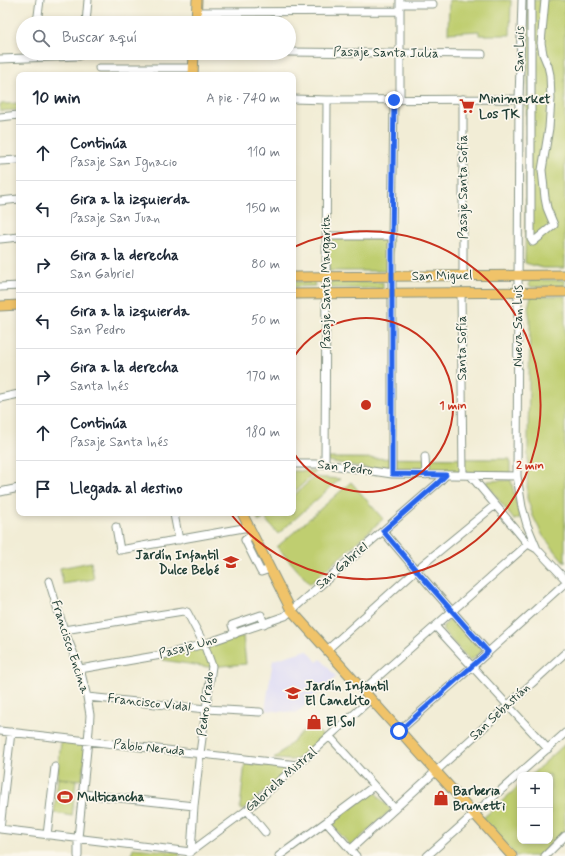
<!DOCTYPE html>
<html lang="es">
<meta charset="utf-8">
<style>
body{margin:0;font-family:Mynerve,sans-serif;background:#f6f6f7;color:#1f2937}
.controls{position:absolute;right:12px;bottom:12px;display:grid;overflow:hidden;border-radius:8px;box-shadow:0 2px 6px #0003}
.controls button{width:36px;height:36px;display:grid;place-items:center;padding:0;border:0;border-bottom:1px solid #e0e1e3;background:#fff;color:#1f2937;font:20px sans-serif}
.stop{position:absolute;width:12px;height:12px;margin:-9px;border:3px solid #2563eb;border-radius:50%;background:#fff}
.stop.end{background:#2563eb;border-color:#fff;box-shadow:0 1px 4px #0008}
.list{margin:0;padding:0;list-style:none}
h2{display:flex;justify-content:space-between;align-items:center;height:52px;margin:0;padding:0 16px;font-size:17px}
h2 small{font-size:13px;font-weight:400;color:#747a83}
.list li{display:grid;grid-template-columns:26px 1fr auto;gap:12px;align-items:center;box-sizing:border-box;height:56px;padding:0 16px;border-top:1px solid #e0e1e3}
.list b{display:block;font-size:15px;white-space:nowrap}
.list p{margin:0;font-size:13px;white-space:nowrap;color:#747a83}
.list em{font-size:13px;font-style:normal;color:#747a83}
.icon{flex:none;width:22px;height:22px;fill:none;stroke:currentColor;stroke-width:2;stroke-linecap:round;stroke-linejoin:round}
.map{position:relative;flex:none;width:565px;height:856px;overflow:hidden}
.search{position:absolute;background:#fff;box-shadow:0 2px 6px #0003;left:16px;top:16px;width:280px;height:44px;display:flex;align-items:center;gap:10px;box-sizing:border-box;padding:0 14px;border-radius:22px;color:#747a83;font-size:15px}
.panel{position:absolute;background:#fff;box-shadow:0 2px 6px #0003;left:16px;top:72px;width:280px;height:444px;border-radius:8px}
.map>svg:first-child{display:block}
</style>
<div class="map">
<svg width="565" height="856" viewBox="0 0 565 856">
<rect width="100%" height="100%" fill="#fbf7ec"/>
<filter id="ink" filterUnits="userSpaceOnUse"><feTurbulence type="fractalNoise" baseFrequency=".025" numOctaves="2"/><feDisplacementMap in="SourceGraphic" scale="8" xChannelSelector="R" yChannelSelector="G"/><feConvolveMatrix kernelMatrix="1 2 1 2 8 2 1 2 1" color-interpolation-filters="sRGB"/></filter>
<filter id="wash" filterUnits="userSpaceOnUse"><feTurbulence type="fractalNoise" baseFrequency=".012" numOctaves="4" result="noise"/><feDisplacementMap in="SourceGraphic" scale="16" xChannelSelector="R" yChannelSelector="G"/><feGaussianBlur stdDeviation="0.9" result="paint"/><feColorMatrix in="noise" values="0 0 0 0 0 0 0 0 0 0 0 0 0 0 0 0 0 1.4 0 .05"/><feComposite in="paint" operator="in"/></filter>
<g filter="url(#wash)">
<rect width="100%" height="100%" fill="#f2edd6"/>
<path fill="#d9d7f7" d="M307,650L317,662L321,659L336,677L297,713L265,710L273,660Z"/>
<path fill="#bfce70" stroke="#6f8652" d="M449,0H511L510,35H479V31L448,33Z
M528,0H565V268H543L525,263Z
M19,103V110L0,111V104Z
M328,238L391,239V271H329Z
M531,280H565V287H531L529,285V282Z
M314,281L315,286L293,287V282Z
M330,282H383V289L330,288Z
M531,296H565V563L543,536L533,516L527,498L530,321L528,307Z
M327,458L510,459V473L381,471L328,461Z
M293,471H317L293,493Z
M314,477L340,479L278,534L266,520L273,513H293V496Z
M511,480L520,518L514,520L486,483L487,481Z
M351,482L383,519L310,584L277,547Z
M255,513H270L262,520L259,521Z
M91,562L94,579L63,584L60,568Z
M452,618L456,619L483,650L470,661L443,631V626Z
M243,636L246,664L208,667L163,660V658L210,646Z
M311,724L323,736L298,759L291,760L274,759Z
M61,741L82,744L86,748L82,780L57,778Z
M565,744V830L539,856H516L482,819L520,785V841H550V775H531Z
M245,763L285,768L286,772L242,811L240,807Z
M58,778L76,780L72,816L54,813Z
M373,790L391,810L351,846L331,824Z
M133,848L179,852L180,856H131Z"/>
</g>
<g filter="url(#ink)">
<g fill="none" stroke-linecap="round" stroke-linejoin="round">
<defs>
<path id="minor" d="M522,0L519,99L517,476L522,507L527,525L537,549
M531,0V239L533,242L554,225L547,208L545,198L542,170L549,128L551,99L550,75L548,66L543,54L541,43L545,0
M400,4H433
M196,12L400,11
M37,23L40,0
M86,23L88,0
M289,52L482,54
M0,59L79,56L82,53
M99,68H193
M293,99L327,100L519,99
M400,100V0
M0,117L19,115
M0,161L19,160
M0,201L19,199
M326,236H393
M0,239L19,237
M463,276V99
M0,287L19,286
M461,292L463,475
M0,398L19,394
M425,457L426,475
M293,464H325L392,474L517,476
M325,464L327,100
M392,474V239L394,100
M471,476L528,544L537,549L565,579
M0,492L19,488
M174,514L179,540
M116,527L120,550L249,527
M383,531L416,570L488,652
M252,535L245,540L261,572L270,569
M49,581L64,630L80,669L87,697L90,715L89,730L78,838V856
M435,626L548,749
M235,634L232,625L261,615L264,624
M327,650L416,570L495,505
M80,669L167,654L204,644L285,616L438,483L446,475
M363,690L528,544
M87,697L206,709L260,712
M0,731L298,765
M399,731L474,665L565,583
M330,737L395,809
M83,794L194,806
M247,810L265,832
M326,822L356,856
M0,829L191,852L194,806L200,753L212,666L204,644L187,612L183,611L64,630
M0,829L11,732
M47,835L55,767
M351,849L565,653
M189,853L247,810L371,699
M279,856L326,822L374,786
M427,856L565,733
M545,856L565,836"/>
<path id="major" d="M196,23L197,0
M193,75L194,53
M293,277L565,275
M293,294L565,292
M0,306L19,305
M242,513L291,610L512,856"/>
</defs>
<use href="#minor" stroke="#889585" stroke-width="9"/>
<use href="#major" stroke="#889585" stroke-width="11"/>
<use href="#minor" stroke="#fff" stroke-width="7"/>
<use href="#major" stroke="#f0c369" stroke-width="9"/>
</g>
</g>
<g fill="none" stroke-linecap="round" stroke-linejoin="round" filter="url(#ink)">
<path stroke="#2563eb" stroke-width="5" d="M394,100L392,239V474L446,475L438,483L383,531L416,570L488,652L399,731"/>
</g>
<g fill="none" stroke="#c8321e" stroke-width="2">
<path d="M293 358A87 87 0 1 1 293 452"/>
<path d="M294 247A174 174 0 1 1 230 513"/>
</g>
<defs>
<symbol id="supermarket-bare" viewBox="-9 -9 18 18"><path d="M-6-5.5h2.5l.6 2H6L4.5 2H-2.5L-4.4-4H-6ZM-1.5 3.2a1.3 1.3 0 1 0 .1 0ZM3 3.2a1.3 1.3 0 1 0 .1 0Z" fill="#c8321e" stroke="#fbf7ec" stroke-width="2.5" paint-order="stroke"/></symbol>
<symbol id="school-bare" viewBox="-9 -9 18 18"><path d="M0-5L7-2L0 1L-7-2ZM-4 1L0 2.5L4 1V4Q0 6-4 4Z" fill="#c8321e" stroke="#fbf7ec" stroke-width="2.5" paint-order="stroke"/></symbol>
<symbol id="shop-bare" viewBox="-9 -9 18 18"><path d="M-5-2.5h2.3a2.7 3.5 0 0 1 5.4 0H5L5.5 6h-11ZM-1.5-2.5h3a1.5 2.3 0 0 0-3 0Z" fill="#c8321e" stroke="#fbf7ec" stroke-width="2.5" paint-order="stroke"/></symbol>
<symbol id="stadium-bare" viewBox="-9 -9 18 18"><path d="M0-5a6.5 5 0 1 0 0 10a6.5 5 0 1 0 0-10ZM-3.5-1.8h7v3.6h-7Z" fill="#c8321e" stroke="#fbf7ec" stroke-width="2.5" paint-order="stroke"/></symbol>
</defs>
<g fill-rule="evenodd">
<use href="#supermarket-bare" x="456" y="95" width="22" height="22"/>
<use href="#school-bare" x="220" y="551" width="22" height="22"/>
<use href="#school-bare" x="282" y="682" width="22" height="22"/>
<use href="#shop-bare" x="303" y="711" width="22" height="22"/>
<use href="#stadium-bare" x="54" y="786" width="22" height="22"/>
<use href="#shop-bare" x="430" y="787" width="22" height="22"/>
</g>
<g text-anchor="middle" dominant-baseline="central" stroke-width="3.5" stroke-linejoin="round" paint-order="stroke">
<g font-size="13" fill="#1f3d34" stroke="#fbf7ec">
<text transform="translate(520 49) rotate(-89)">San Luis</text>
<text transform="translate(386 53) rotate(1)">Pasaje Santa Julia</text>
<text transform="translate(463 187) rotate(-90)">Pasaje Santa Sofía</text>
<text transform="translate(442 276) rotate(-1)">San Miguel</text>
<text transform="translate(326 282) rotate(-90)">Pasaje Santa Margarita</text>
<text transform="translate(518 326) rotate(-90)">Nueva San Luis</text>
<text transform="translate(462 348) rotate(-90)">Santa Sofía</text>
<text transform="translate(345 468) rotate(7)">San Pedro</text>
<text transform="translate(342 566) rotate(-41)">San Gabriel</text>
<text transform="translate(70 647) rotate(72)">Francisco Encina</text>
<text transform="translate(188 647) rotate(-15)">Pasaje Uno</text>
<text transform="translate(149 703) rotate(6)">Francisco Vidal</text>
<text transform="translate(206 704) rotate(-83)">Pedro Prado</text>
<text transform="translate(500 712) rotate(-43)">San Sebastián</text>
<text transform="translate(149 748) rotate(6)">Pablo Neruda</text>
<text transform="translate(281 780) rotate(-41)">Gabriela Mistral</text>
</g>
<g font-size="13" font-weight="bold" fill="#1f3d34" stroke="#fbf7ec" text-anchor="start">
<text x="479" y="99">Minimarket<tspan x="479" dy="15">Los TK</tspan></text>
<text x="219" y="555" text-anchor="end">Jardín Infantil<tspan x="219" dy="15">Dulce Bebé</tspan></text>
<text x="305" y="686">Jardín Infantil<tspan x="305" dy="15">El Canelito</tspan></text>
<text x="326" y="722">El Sol</text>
<text x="453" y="791">Barberia<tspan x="453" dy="15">Brunetti</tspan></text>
<text x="77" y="797">Multicancha</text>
</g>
</g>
<circle cx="366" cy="405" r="6" fill="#c8321e" stroke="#fbf7ec" stroke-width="2"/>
<g font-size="12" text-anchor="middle" font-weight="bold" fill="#c8321e" stroke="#fbf7ec" stroke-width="3.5" stroke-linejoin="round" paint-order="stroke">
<text x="453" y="409">1 min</text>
<text x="530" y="469">2 min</text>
</g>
</svg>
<div class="controls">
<button>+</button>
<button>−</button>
</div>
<div class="stop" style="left:399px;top:731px"></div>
<div class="stop end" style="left:394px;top:100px"></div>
<div class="search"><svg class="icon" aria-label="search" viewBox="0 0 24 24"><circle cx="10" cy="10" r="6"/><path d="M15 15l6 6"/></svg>Buscar aquí</div>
<section class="panel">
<h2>10 min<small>A pie · 740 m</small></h2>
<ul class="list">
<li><svg class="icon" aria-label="ahead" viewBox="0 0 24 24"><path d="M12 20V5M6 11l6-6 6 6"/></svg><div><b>Continúa</b><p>Pasaje San Ignacio</p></div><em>110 m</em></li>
<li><svg class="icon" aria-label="left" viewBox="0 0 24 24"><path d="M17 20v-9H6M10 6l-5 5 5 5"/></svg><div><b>Gira a la izquierda</b><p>Pasaje San Juan</p></div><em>150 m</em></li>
<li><svg class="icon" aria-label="right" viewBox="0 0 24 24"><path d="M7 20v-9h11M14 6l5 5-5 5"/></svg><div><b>Gira a la derecha</b><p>San Gabriel</p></div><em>80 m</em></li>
<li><svg class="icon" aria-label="left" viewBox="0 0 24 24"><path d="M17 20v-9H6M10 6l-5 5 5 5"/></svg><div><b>Gira a la izquierda</b><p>San Pedro</p></div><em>50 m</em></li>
<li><svg class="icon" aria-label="right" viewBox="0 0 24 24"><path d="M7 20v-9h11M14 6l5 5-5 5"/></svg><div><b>Gira a la derecha</b><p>Santa Inés</p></div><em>170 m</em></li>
<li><svg class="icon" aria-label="ahead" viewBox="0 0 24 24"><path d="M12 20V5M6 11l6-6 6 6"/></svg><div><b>Continúa</b><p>Pasaje Santa Inés</p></div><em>180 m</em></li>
<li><svg class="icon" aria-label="arrive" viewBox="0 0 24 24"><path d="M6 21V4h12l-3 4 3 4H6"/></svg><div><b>Llegada al destino</b></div></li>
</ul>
</section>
</div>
